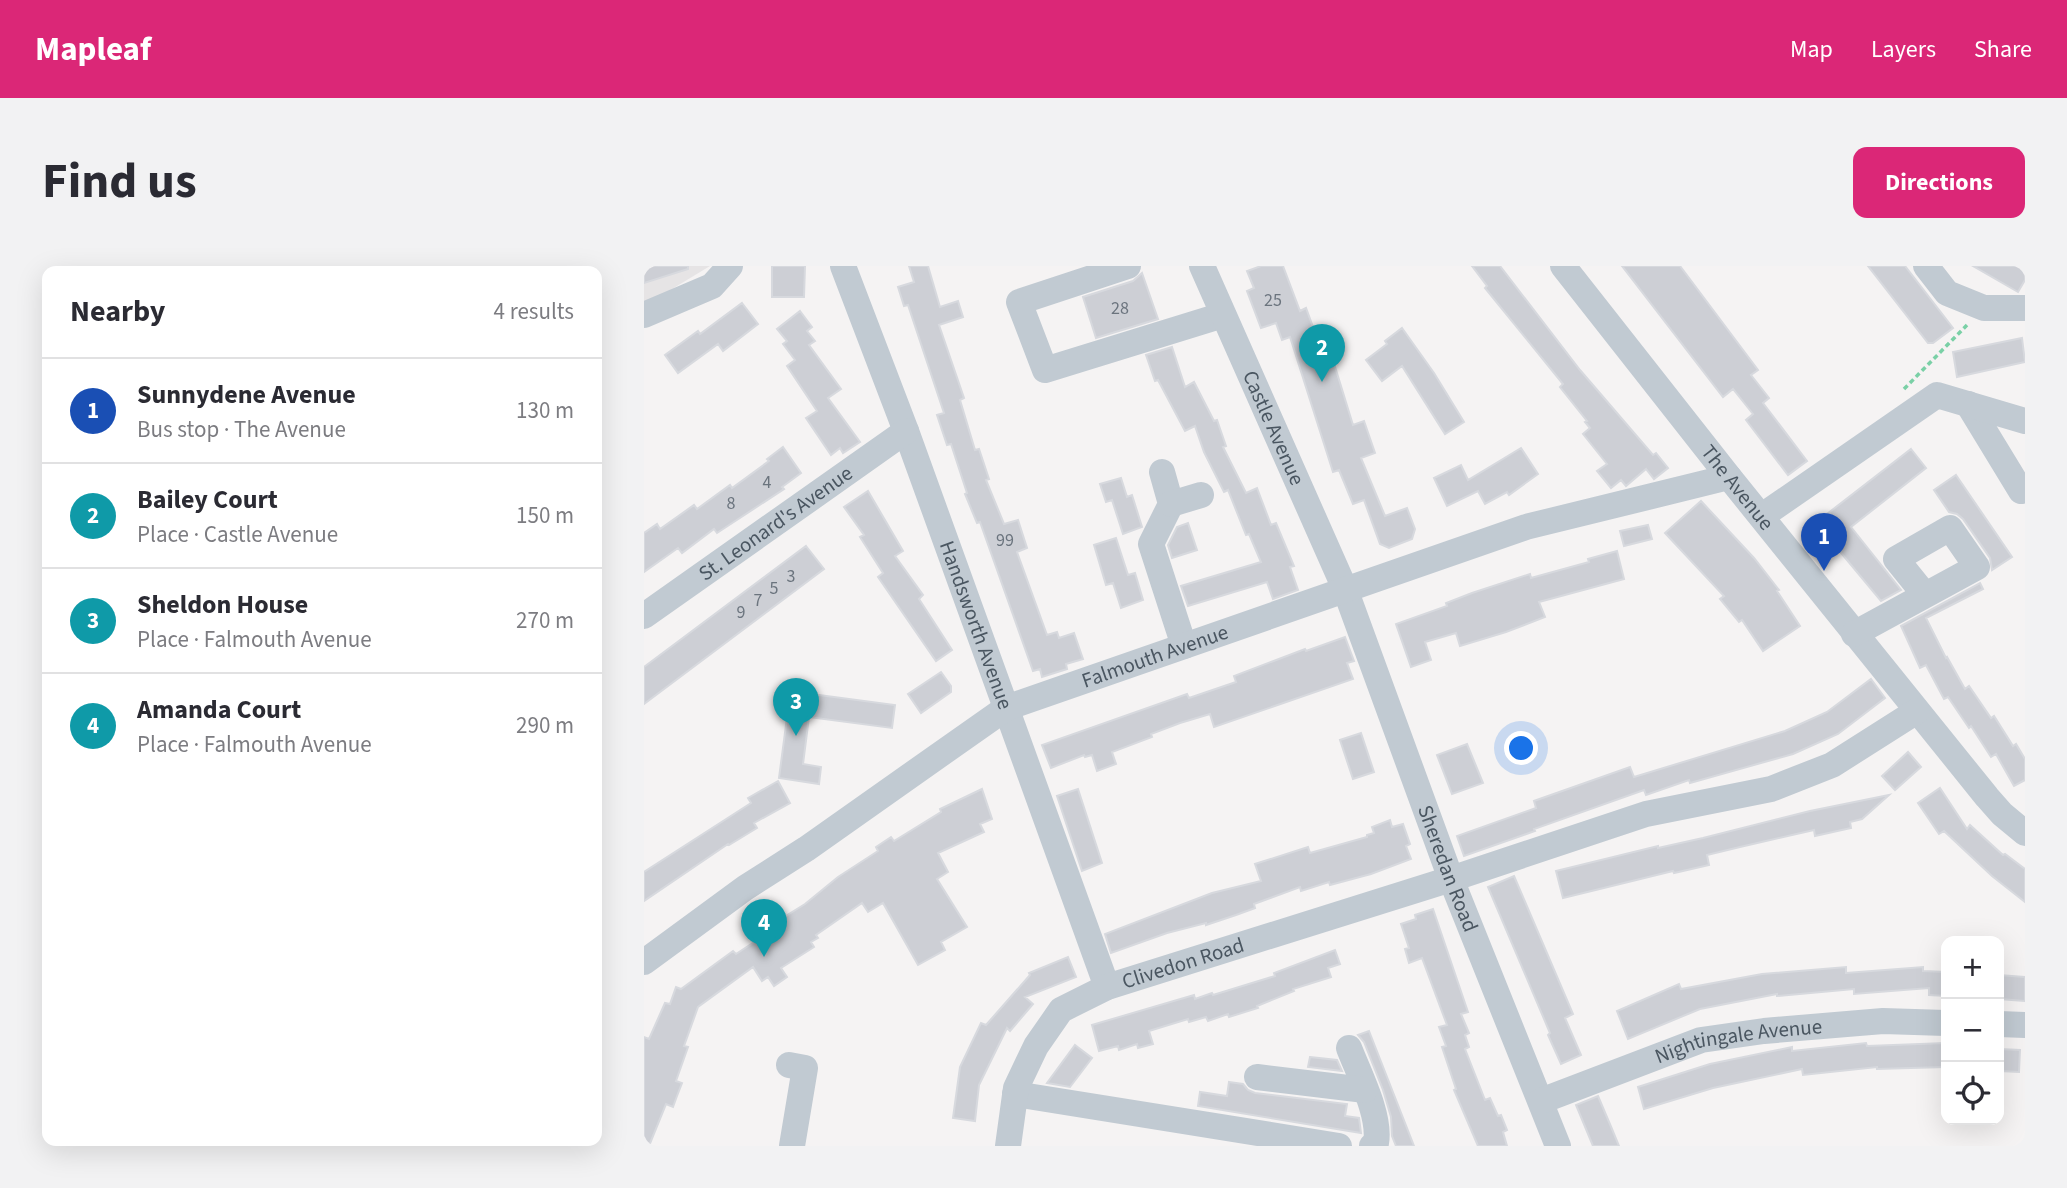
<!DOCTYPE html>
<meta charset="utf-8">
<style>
body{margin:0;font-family:"Source Sans 3",sans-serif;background:#f2f2f3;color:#2b2b33}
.controls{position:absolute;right:21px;bottom:21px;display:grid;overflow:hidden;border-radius:14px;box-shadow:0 7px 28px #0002}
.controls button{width:63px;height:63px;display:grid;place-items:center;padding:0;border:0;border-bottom:2px solid #e1e1e2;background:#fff;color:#2b2b33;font:35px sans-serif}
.you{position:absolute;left:878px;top:483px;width:24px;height:24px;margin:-18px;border:5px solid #fff;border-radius:50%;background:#1a73e8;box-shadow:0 0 0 10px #1a73e833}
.badge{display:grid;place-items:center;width:46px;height:46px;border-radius:50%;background:#db2777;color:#fff;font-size:23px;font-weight:700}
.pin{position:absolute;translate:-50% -58px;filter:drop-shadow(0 2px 4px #0008)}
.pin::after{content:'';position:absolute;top:37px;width:24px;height:21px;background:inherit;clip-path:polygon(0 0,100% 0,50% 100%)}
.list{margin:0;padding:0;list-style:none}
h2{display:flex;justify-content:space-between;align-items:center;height:91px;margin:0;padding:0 28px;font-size:30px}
h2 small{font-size:23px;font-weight:400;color:#7c7c81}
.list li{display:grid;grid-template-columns:46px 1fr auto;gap:21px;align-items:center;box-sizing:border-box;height:105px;padding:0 28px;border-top:2px solid #e1e1e2}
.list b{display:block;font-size:26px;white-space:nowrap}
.list p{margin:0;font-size:23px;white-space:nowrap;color:#7c7c81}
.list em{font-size:23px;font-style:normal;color:#7c7c81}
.icon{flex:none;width:38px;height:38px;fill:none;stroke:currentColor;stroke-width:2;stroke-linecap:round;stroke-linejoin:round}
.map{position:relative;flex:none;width:1381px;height:880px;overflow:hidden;border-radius:14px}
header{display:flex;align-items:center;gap:42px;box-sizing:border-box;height:98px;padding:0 35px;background:#db2777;color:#fff}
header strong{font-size:33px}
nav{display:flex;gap:38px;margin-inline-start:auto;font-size:24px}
.intro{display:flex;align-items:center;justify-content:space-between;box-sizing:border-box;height:168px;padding:0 42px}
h1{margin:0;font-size:49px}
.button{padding:18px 32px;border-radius:14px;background:#db2777;color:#fff;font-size:24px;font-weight:700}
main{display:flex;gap:42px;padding:0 42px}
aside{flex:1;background:#fff;border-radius:14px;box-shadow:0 7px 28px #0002}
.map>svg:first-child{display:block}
</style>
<header>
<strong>Mapleaf</strong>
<nav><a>Map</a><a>Layers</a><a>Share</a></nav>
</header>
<div class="intro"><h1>Find us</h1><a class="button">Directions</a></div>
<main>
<aside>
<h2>Nearby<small>4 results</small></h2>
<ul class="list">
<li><span class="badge" style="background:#1a4fb4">1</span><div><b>Sunnydene Avenue</b><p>Bus stop · The Avenue</p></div><em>130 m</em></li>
<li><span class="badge" style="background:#0f9aa8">2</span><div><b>Bailey Court</b><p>Place · Castle Avenue</p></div><em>150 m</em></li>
<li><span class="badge" style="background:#0f9aa8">3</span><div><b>Sheldon House</b><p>Place · Falmouth Avenue</p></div><em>270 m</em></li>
<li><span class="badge" style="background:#0f9aa8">4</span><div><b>Amanda Court</b><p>Place · Falmouth Avenue</p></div><em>290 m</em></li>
</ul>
</aside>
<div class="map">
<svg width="1381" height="880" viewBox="0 0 1381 880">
<rect width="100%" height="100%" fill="#f5f3f3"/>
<path fill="#e6e4e5" d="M0,0H66L0,40Z"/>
<path fill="#cdcfd5" stroke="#d7d9de" stroke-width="2" d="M0,0H44V3L0,17Z
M128,0H161L160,31H128Z
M265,0H284L296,41L314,35L319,51L295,59L320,132L316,134L331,184L335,183L345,213L342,214L360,258L374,254L383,282L373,286L403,369L413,366L415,372L430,367L439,393L422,398L423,403L398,411L396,403L389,405L336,256L333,257L321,228L323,227L307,178L303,179L293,149L300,147L264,39L260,40L254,21L270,16Z
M617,0H639L656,45L662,42L676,80L684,78L709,159L720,155L731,187L717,192L741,250L763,242L771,263L768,273L745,282L736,278L720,234L709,238L695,204L689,206L646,71L638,74L632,57L617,62L603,25L610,22L603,5Z
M828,0H856L936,104L1009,189L1012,187L1024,202L1010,213L1002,203L982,220L977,214L967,222L953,205L963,198L939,168L946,162L941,156L943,155L916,121L919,118L841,22L843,20Z
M978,0H1036L1114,104L1107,109L1125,132L1119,137L1163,195L1144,209L1102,154L1109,148L1089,123L1079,131Z
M1224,0H1261L1309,62L1289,77H1284Z
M1329,0H1381V14L1374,26Z
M498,7L514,53L452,72L439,31L489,15Z
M98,37L114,58L79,85L74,78L34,107L21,89L54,65L56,68Z
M156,45L168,61L163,65L171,75L165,79L197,123L184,132L216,176L199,187L196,182L187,189L162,152L173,145L143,100L151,94L139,78L143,75L133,63Z
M758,62L790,107L820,156L801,168L758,100L738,115L722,94L743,78L741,75Z
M1378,72L1381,96L1313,111L1309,86Z
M528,81L541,121L550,116L570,155L573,154L582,180L579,181L602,227L613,222L627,259L632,257L650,300L646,301L654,324L629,333L623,316L544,340L537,320L617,296L605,268L602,269L584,224L580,226L560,186L551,160L541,165L514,114L511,115L502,89Z
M139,181L157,207L138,221L140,223L73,267L70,263L38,287L34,282L0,306V267L13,258L16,263L50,239L53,243L86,219L88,222L125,195L123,193Z
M877,182L894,208L865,229L863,226L841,238L834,225L803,240L790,212L817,199L824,214Z
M1267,183L1282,202L1207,261L1257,324L1237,335L1188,276L1186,278L1170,258Z
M1312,209L1368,291L1348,304L1346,292L1319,253L1313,248L1305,246L1290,224Z
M477,212L483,231L488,229L498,261L479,268L468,234L462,236L456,218Z
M224,225L259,285L251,290L279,329L275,333L308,384L292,395L234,311L239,307L216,271L220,269L200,241Z
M1057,235L1110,292L1135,324L1133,325L1156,360L1119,385L1098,354L1095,356L1076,333L1080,330L1021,267Z
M544,257L553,284L528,292L524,279L533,261Z
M1004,259L1008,273L980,280L976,265Z
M472,272L484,309L491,307L499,334L477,342L469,317L462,319L450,279Z
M162,280L180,303L0,438V401Z
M973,285L980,313L895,336L901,351L862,366L816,380L812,367L781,376L787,394L767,401L752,358L803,340L802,337L828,327L886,308L887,312L945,296L944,293Z
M1336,317L1339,323L1282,352L1302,392L1303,391L1321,423L1325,420L1347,452L1350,450L1369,480L1372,478L1381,493V514L1370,520L1352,488L1347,491L1327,460L1325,462L1304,431L1300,433L1282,399L1276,402L1257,360Z
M701,371L710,395L703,397L709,413L570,461L566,448L536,457L507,468L508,471L468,486L472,498L453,505L448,489L441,491L440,489L407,502L398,479L543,428L545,432L592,416L590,410L661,383L662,385Z
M297,406L307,420V426L277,447L264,428Z
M1227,413L1241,432L1194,468L1149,488L1046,517L1045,514L1002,529L1000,524L890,563L891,565L820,590L813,570L892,542L890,535L986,501L990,511L1141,465L1183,446Z
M160,427L251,439L248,462L165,451L159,498L177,501L175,518L135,512L144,444L158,446Z
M717,467L730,506L709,513L696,474Z
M823,478L839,517L808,528L793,489Z
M1264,486L1277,501L1251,524L1238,510Z
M134,515L146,537L110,557L113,562L85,579L84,578L0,635V606L107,537L104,532Z
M1296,522L1323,563L1326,559L1359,589L1361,588L1381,603V636L1348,610L1300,565L1295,568L1274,537Z
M338,523L348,553L336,558L340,566L294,587L304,606L293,613L323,661L297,676L301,684L274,699L239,637L224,646L218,637L172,669L174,672L167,676L170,681L137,702L143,711L130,720L124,711L118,715L109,701L54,741L40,780L44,781L32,815L38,817L33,830L29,841L22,838L5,880H0V771L5,773L21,737L26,738L32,721L37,723L89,685L92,688L127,665L124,661L161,638L194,611L234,585L232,581L247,571L250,575L297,546L296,543Z
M434,523L458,597L438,605L413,530Z
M1245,529L1218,553L1206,556L1207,562L1171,570L1170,564L1096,581L1063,589L1065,599L1030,607L1029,605L919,632L912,605L1014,580V582L1059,572L1166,545Z
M746,554L748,561L759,558L766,578L762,580L767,593L727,608L686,619L685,616L657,625L656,621L610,638L611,642L592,649L562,659V657L523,667L467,687L461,668L568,627L617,615L611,598L664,581L666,587L723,571V569L730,567L728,561Z
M870,610L929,748L921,752L937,789L917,798L904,769L906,767L844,621Z
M789,643L824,746L817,748L825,767L821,769L825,781L821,783L841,834L846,832L854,850L857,849L863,864L859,866L863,880H834L810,824L812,823L798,781L802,780L795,761L803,759L778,692L765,697L761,683L765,682L757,658L772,653L771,649Z
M691,684L696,698L684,702L687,711L649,723L650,725L613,740L614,742L585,751L584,748L564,755L562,751L545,756L544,753L505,765L509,778L494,782L493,778L475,784L474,780L455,785L448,759L550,729L551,733L568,727L569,729L631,710L630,707Z
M424,691L432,711L381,731L389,738L366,765L363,762L335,819L331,855L309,852L316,801L337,757L342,759L386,709L385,707Z
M1202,701V707L1279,701V705L1302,706V730L1285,729V722L1210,728V723L1133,730V728L1056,743L984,773L973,745L1035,718L1037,723L1118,708Z
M1355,709L1381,711V735L1355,733Z
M725,765L770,880H752L748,870L747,851L739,824L720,776L714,769Z
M1222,777L1223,780L1301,777V801L1233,803V801L1159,809L1158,803L1069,822L1000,843L994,821L1066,798L1148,781V785Z
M431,779L448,792L426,821L403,817Z
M1355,783L1376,784L1375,806L1355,805Z
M666,791L693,794L698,805L664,801Z
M585,816L599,818L604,824L611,827L703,838L701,850L715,852L717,867L554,840L556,826L583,830Z
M954,830L968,863L975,880H949L932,839Z"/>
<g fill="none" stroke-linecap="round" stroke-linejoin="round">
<path stroke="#7ad0a6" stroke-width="3.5" stroke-dasharray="5 3.5" stroke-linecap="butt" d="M1260,123L1323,59"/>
<g stroke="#c1cad2" stroke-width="26">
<path id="s1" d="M199,0L262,165L463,721"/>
<path d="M484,0L375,36L401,104L579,49"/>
<path id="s2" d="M558,0L701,323L807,613L914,880"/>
<path id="s3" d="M919,0L1085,211L1343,531L1358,548L1381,567"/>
<path d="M1282,0L1303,27L1340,42H1381"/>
<path d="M0,49L68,20L86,0"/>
<path d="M1324,138L1377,225"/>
<path d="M518,206L527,238L507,278L540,380"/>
<path d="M527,238L557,229"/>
<path d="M1118,250L1293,129L1381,155"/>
<path id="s4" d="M0,350L262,165"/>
<path d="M1210,368L1333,301L1306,262L1252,293L1281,329"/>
<path id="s5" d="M0,696L101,622L162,583L362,442L882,261L1085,211"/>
<path d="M1355,758L1381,759"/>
<path d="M705,782C715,808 737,850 732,877L728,880"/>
<path d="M145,799L161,802L148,880"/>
<path d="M613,811L721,824"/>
<path d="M371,828L695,880"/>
<path id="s6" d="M897,835L1057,774L1120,765L1239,755L1302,757"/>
<path id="s7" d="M364,880L372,822L392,780L417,744L463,721L807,613L1002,548L1127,523L1188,499L1273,445"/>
</g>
</g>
<g text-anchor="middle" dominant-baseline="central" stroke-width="6" stroke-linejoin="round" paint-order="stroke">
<g font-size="18" fill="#6b747e">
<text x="629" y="34">25</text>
<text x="476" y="42">28</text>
<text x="123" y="216">4</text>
<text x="87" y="237">8</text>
<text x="361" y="274">99</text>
<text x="147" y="310">3</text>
<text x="130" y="322">5</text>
<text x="114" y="334">7</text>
<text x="97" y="346">9</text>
</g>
<g font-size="21" fill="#4a5661" stroke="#fff">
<text stroke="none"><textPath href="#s2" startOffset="177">Castle Avenue</textPath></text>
<text stroke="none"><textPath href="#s3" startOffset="282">The Avenue</textPath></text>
<text stroke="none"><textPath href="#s4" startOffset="161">St. Leonard's Avenue</textPath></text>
<text stroke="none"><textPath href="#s1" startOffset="383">Handsworth Avenue</textPath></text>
<text stroke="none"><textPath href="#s5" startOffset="600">Falmouth Avenue</textPath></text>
<text stroke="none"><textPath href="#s2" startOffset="651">Sheredan Road</textPath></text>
<text stroke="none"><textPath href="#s7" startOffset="280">Clivedon Road</textPath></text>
<text stroke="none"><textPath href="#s6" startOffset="208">Nightingale Avenue</textPath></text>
</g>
</g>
</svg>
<div class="controls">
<button>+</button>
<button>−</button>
<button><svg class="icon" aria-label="locate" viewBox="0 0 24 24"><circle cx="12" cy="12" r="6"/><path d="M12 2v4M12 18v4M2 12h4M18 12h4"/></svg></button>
</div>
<div class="you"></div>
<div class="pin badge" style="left:1180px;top:305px;background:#1a4fb4">1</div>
<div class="pin badge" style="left:678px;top:116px;background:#0f9aa8">2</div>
<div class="pin badge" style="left:152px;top:470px;background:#0f9aa8">3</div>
<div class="pin badge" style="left:120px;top:691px;background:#0f9aa8">4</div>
</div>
</main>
